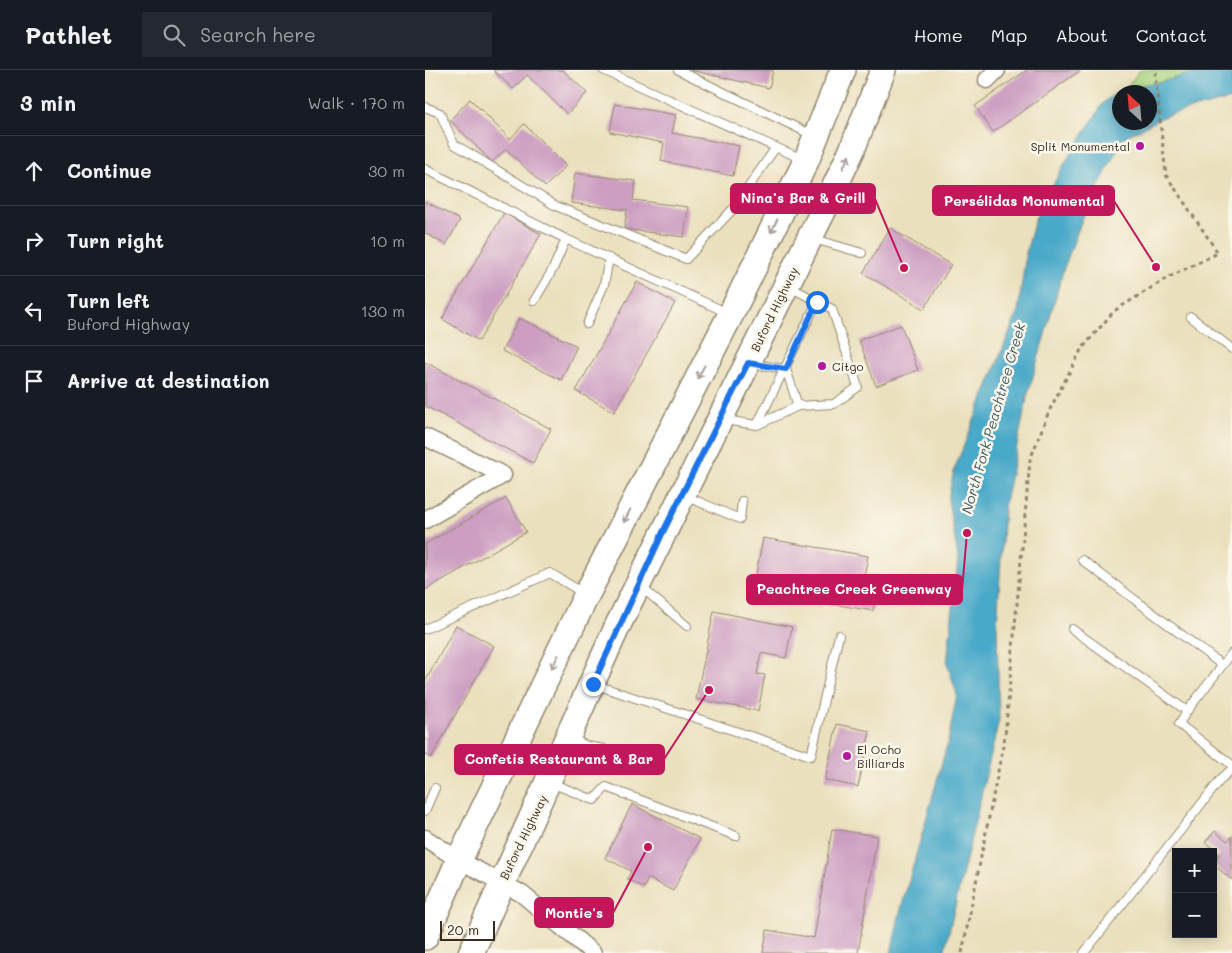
<!DOCTYPE html>
<meta charset="utf-8">
<style>
body{margin:0;font-family:Mali,sans-serif;background:#242831;color:#f1f3f6}
.controls{position:absolute;right:15px;bottom:15px;display:grid;overflow:hidden;border-radius:0px;box-shadow:0 2px 12px #0003}
.controls button{width:45px;height:45px;display:grid;place-items:center;padding:0;border:0;border-bottom:1px solid #363941;background:#171b24;color:#f1f3f6;font:25px sans-serif}
.compass{position:absolute;left:687px;top:15px;width:45px;height:45px;border-radius:50%;background:#171b24;box-shadow:0 2px 12px #0003;rotate:334deg}
.scale{position:absolute;left:15px;bottom:12px;width:55px;box-sizing:border-box;padding-left:5px;border:2px solid #3b2a1e;border-top:0;font-size:14px;line-height:18px;white-space:nowrap;color:#3b2a1e;-webkit-text-stroke:4px #fbf7ec;paint-order:stroke}
.stop{position:absolute;width:15px;height:15px;margin:-11px;border:4px solid #1a73e8;border-radius:50%;background:#fff}
.stop.end{background:#1a73e8;border-color:#fff;box-shadow:0 1px 5px #0008}
.list{margin:0;padding:0;list-style:none}
h2{display:flex;justify-content:space-between;align-items:center;height:65px;margin:0;padding:0 20px;font-size:21px}
h2 small{font-size:16px;font-weight:400;color:#9ea1a6}
.list li{display:grid;grid-template-columns:32px 1fr auto;gap:15px;align-items:center;box-sizing:border-box;height:70px;padding:0 20px;border-top:1px solid #363941}
.list b{display:block;font-size:19px;white-space:nowrap}
.list p{margin:0;font-size:16px;white-space:nowrap;color:#9ea1a6}
.list em{font-size:16px;font-style:normal;color:#9ea1a6}
.icon{flex:none;width:28px;height:28px;fill:none;stroke:currentColor;stroke-width:2;stroke-linecap:round;stroke-linejoin:round}
.map{position:relative;flex:none;width:807px;height:883px;overflow:hidden}
header{display:flex;align-items:center;gap:30px;box-sizing:border-box;height:70px;padding:0 25px;background:#171b24;border-bottom:1px solid #363941}
header strong{font-size:24px}
nav{display:flex;gap:28px;margin-inline-start:auto;font-size:18px}
.search{width:350px;height:45px;background:#242831;display:flex;align-items:center;gap:12px;box-sizing:border-box;padding:0 18px;border-radius:0px;color:#9ea1a6;font-size:19px}
main{display:flex}
aside{flex:1;background:#171b24}
.map>svg:first-child{display:block}
</style>
<header>
<strong>Pathlet</strong>
<div class="search"><svg class="icon" aria-label="search" viewBox="0 0 24 24"><circle cx="10" cy="10" r="6"/><path d="M15 15l6 6"/></svg>Search here</div>
<nav><a>Home</a><a>Map</a><a>About</a><a>Contact</a></nav>
</header>
<main>
<aside>
<h2>3 min<small>Walk · 170 m</small></h2>
<ul class="list">
<li><svg class="icon" aria-label="ahead" viewBox="0 0 24 24"><path d="M12 20V5M6 11l6-6 6 6"/></svg><div><b>Continue</b></div><em>30 m</em></li>
<li><svg class="icon" aria-label="right" viewBox="0 0 24 24"><path d="M7 20v-9h11M14 6l5 5-5 5"/></svg><div><b>Turn right</b></div><em>10 m</em></li>
<li><svg class="icon" aria-label="left" viewBox="0 0 24 24"><path d="M17 20v-9H6M10 6l-5 5 5 5"/></svg><div><b>Turn left</b><p>Buford Highway</p></div><em>130 m</em></li>
<li><svg class="icon" aria-label="arrive" viewBox="0 0 24 24"><path d="M6 21V4h12l-3 4 3 4H6"/></svg><div><b>Arrive at destination</b></div></li>
</ul>
</aside>
<div class="map">
<svg width="807" height="883" viewBox="0 0 807 883">
<rect width="100%" height="100%" fill="#fbf7ec"/>
<filter id="ink" filterUnits="userSpaceOnUse"><feTurbulence type="fractalNoise" baseFrequency=".02" numOctaves="2"/><feDisplacementMap in="SourceGraphic" scale="10" xChannelSelector="R" yChannelSelector="G"/><feConvolveMatrix kernelMatrix="1 2 1 2 8 2 1 2 1" color-interpolation-filters="sRGB"/></filter>
<filter id="wash" filterUnits="userSpaceOnUse"><feTurbulence type="fractalNoise" baseFrequency=".0096" numOctaves="4" result="noise"/><feDisplacementMap in="SourceGraphic" scale="20" xChannelSelector="R" yChannelSelector="G"/><feGaussianBlur stdDeviation="1.12" result="paint"/><feColorMatrix in="noise" values="0 0 0 0 0 0 0 0 0 0 0 0 0 0 0 0 0 1.4 0 .05"/><feComposite in="paint" operator="in"/></filter>
<g filter="url(#wash)">
<rect width="100%" height="100%" fill="#eae0bd"/>
<path fill="#acd580" stroke="#74804f" d="M715,0H807L724,22H698Z"/>
<path fill="#49a9c8" stroke="#426a73" fill-rule="evenodd" d="M778,0H807V29L742,45L698,68L658,147L638,201L603,324L579,437L572,557L574,650L519,883H466L474,846L523,671L532,624L522,594L533,488L523,429L529,400L593,241L601,183L610,149L638,96L679,32L690,24L709,16L736,12ZM694,22H724V52H694Z"/>
<g id="blocks">
<path fill="#cc9ec1" d="M68,0H138L162,23L142,44L102,5L88,19Z
M265,0H348L344,18Z
M602,0H656L568,62L550,36Z
M45,29L85,69L99,54L141,96L120,117L81,79L67,92L25,50Z
M190,34L251,45L247,63L314,76L308,106L236,91L239,73L185,62Z
M150,103L211,111L208,130L263,137L259,167L199,159L202,140L146,133Z
M0,131L35,150L21,175L0,163Z
M79,143L116,164L54,271L17,249Z
M465,158L526,195L499,239L438,203Z
M212,212L250,233L189,342L151,321Z
M94,248L152,276L136,310L77,281Z
M476,255L493,300L451,316L434,270Z
M0,292L126,359L108,393L0,336Z
M81,428L101,462L0,520V474Z
M338,468L443,486L435,526L450,529L448,541L328,520Z
M289,541L367,557L361,588L336,583L332,604L340,605L333,641L271,629Z
M31,555L69,576L6,688L0,685V612Z
M412,654L445,661L433,717L400,710Z
M207,734L275,769L248,821L223,808L219,818L202,809L206,801L180,788Z
M407,759L452,766L433,883H338L342,860L389,868Z
M790,761L802,771L807,766V810L788,794L794,784L780,772Z"/>
</g>
</g>
<g filter="url(#ink)">
<use href="#blocks" fill-opacity="0" stroke="#92856e" stroke-width="1"/>
<g fill="none" stroke-linecap="round" stroke-linejoin="round">
<defs>
<path id="lane" d="M178,0L377,89
M253,0L389,66
M0,37L15,43L29,74L131,136L261,189L309,138L351,77
M0,99L141,169L303,243
M389,169L437,183
M363,216L407,239L433,317L409,334L373,336
M109,231L128,199L141,169
M766,247L807,279
M162,254L179,215L184,188
M328,294L361,299
M299,350L332,355L373,336L361,299
M332,355L392,232
M260,426L315,449L317,431
M657,490L797,595
M216,517L262,556
M0,559L125,503L158,523
M647,559L762,641L754,654L807,695
M171,615L386,686L414,565
M762,641L807,583
M146,668L162,676L179,679
M126,713L169,730L181,717L311,766
M0,741L10,718
M659,883L796,709L807,699"/>
<path id="street" d="M562,10L572,0
M0,367L78,405L0,450
M0,768L34,790L97,824L168,883"/>
<path id="primary" d="M0,867L34,790L162,524L306,244L381,91L418,0
M46,883L193,555L405,127L427,80L458,0"/>
</defs>
<use href="#lane" stroke="#92856e" stroke-width="10"/>
<use href="#street" stroke="#92856e" stroke-width="19"/>
<use href="#primary" stroke="#92856e" stroke-width="28"/>
<path stroke="#92856e" stroke-width="3" stroke-dasharray="4 4" stroke-linecap="butt" d="M537,883L580,666L605,390L624,341L656,280L689,241L742,208L793,183L741,105L730,5L733,0"/>
<use href="#lane" stroke="#fff" stroke-width="8"/>
<use href="#street" stroke="#fff" stroke-width="16"/>
<use href="#primary" stroke="#fff" stroke-width="25"/>
</g>
<defs><path id="oneway-shaft" d="M-6 0H5M1.5-3L5.5 0L1.5 3" fill="none" stroke-width="1.6" stroke-linecap="round" stroke-linejoin="round" transform="scale(1.25)"/></defs>
<g stroke="#a79f9a">
<use href="#oneway-shaft" transform="translate(421 92) rotate(-65)"/>
<use href="#oneway-shaft" transform="translate(349 156) rotate(116)"/>
<use href="#oneway-shaft" transform="translate(276 302) rotate(118)"/>
<use href="#oneway-shaft" transform="translate(202 446) rotate(117)"/>
<use href="#oneway-shaft" transform="translate(130 592) rotate(116)"/>
</g>
</g>
<g fill="none" stroke-linecap="round" stroke-linejoin="round" filter="url(#ink)">
<path stroke="#1a73e8" stroke-width="6" d="M168,614L238,462L323,293L361,299L392,232"/>
</g>
<g fill="#b5179e" stroke="#fbf7ec" stroke-width="2">
<circle cx="715" cy="76" r="5"/>
<circle cx="397" cy="296" r="5"/>
<circle cx="422" cy="686" r="5"/>
</g>
<g text-anchor="middle" dominant-baseline="central" stroke-width="5" stroke-linejoin="round" paint-order="stroke">
<g font-size="12" fill="#3b2a1e" stroke="#fbf7ec" text-anchor="start">
<text x="705" y="76" text-anchor="end">Split Monumental</text>
<text x="407" y="296">Citgo</text>
<text x="432" y="679">El Ocho<tspan x="432" dy="14">Billiards</tspan></text>
</g>
<g font-size="12" fill="#3b2a1e" stroke="#fbf7ec">
<text transform="translate(349 239) rotate(-64)">Buford Highway</text>
<text transform="translate(98 767) rotate(-64)">Buford Highway</text>
</g>
<g font-size="14" font-style="italic" fill="#415d62" stroke="#fbf7ec">
<text transform="translate(568 348) rotate(-74)">North Fork Peachtree Creek</text>
</g>
</g>
<path fill="none" stroke="#c2185b" stroke-width="2" d="M479 198L450 129M731 197L689 131M542 463L537 520M284 620L239 689M223 777L188 843"/>
<g fill="#c2185b" stroke="#fbf7ec" stroke-width="2">
<circle cx="479" cy="198" r="5"/>
<circle cx="731" cy="197" r="5"/>
<circle cx="542" cy="463" r="5"/>
<circle cx="284" cy="620" r="5"/>
<circle cx="223" cy="777" r="5"/>
</g>
<g fill="#c2185b" stroke="#c2185b" stroke-width="2">
<rect x="306" y="114" width="144" height="29" rx="5"/>
<rect x="508" y="116" width="181" height="29" rx="5"/>
<rect x="322" y="505" width="215" height="29" rx="5"/>
<rect x="30" y="675" width="209" height="29" rx="5"/>
<rect x="110" y="828" width="78" height="29" rx="5"/>
</g>
<g font-size="14" text-anchor="middle" font-weight="bold" fill="#fff">
<text x="378" y="133">Nina’s Bar &amp; Grill</text>
<text x="599" y="136">Persélidas Monumental</text>
<text x="429" y="524">Peachtree Creek Greenway</text>
<text x="134" y="694">Confetis Restaurant &amp; Bar</text>
<text x="149" y="848">Montie's</text>
</g>
</svg>
<div class="controls">
<button>+</button>
<button>−</button>
</div>
<svg class="compass" viewBox="-18 -18 36 36"><path d="M0-13l5 13h-10z" fill="#e53935"/><path d="M0 13l5-13h-10z" fill="#9ea1a6"/></svg>
<div class="scale">20 m</div>
<div class="stop" style="left:392px;top:232px"></div>
<div class="stop end" style="left:168px;top:614px"></div>
</div>
</main>
